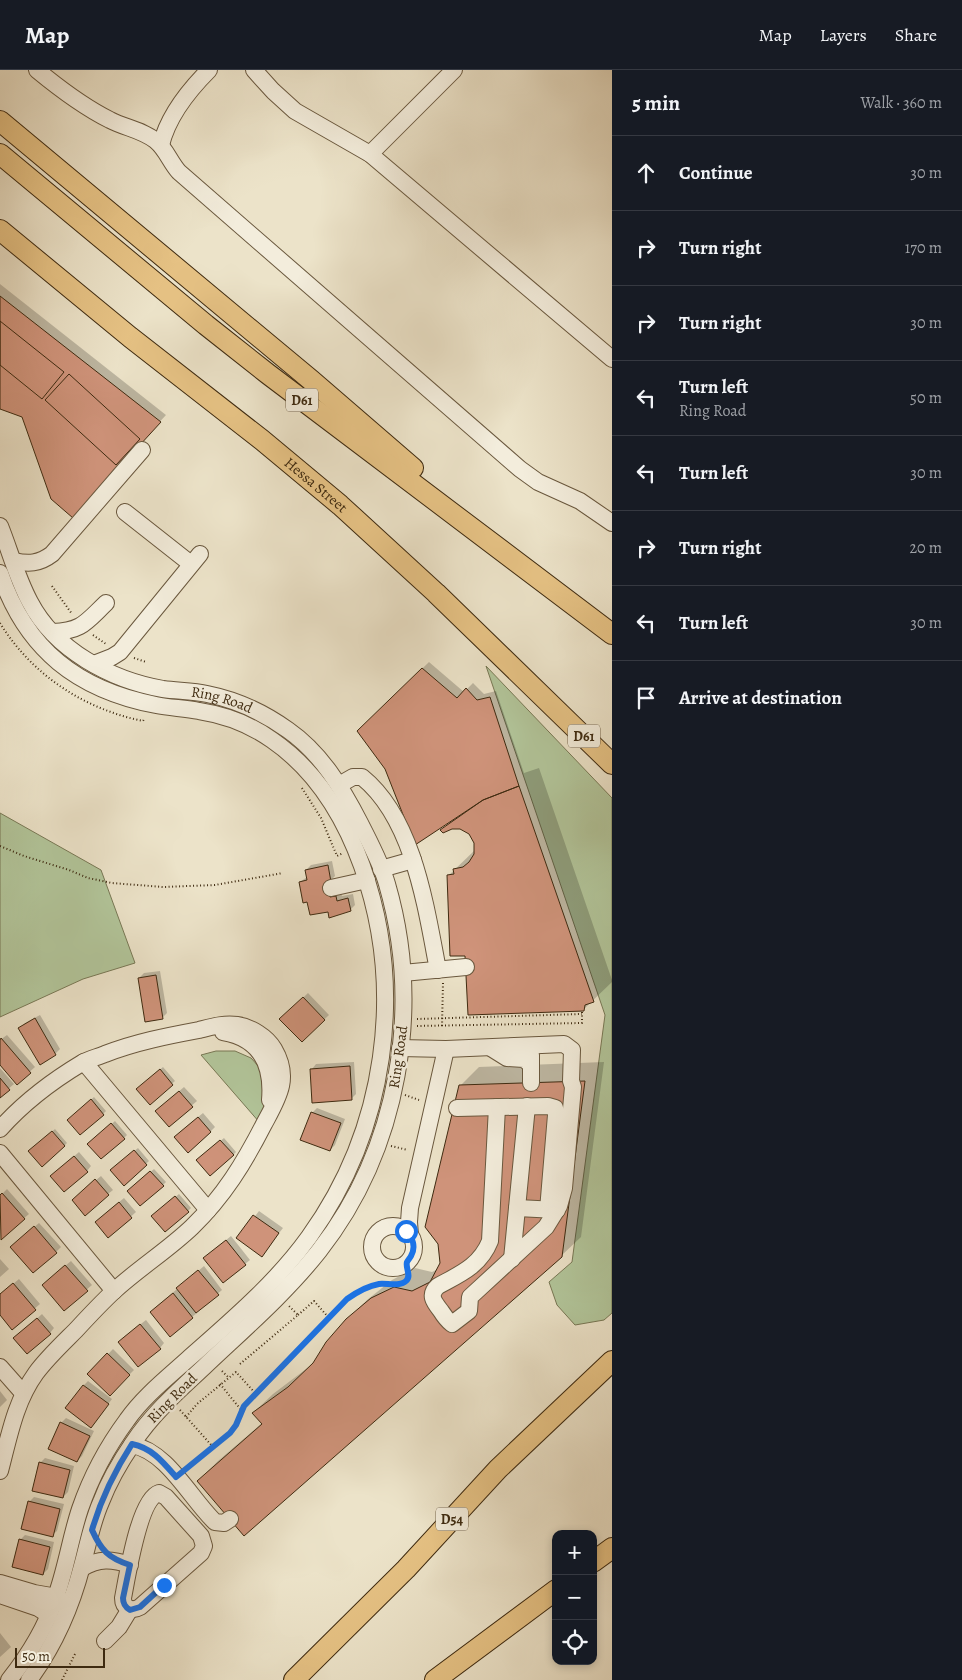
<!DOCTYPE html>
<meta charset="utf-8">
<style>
body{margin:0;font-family:Alegreya,serif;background:#20242c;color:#f1f3f6}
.controls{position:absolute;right:15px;bottom:15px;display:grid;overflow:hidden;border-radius:10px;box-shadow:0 2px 8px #0003}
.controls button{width:45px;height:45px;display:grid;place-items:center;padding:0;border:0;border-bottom:1px solid #363941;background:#171b24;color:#f1f3f6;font:25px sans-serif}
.scale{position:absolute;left:15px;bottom:12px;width:90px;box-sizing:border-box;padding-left:5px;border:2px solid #3e2a10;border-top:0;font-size:14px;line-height:18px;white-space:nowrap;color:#3e2a10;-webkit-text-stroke:4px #f3eddc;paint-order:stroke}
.stop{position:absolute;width:15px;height:15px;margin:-11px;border:4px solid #1a73e8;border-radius:50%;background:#fff}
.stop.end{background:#1a73e8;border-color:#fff;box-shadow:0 1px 5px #0008}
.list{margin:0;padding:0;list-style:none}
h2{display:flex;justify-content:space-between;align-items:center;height:65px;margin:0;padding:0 20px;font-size:21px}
h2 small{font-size:16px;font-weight:400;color:#9ea1a6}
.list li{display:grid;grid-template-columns:32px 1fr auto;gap:15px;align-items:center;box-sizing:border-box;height:75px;padding:0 20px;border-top:1px solid #363941}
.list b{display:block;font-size:19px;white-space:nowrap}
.list p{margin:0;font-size:16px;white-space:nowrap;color:#9ea1a6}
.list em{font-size:16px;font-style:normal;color:#9ea1a6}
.icon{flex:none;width:28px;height:28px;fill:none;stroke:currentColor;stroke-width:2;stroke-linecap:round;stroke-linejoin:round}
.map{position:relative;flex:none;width:612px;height:1610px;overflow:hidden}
header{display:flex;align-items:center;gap:30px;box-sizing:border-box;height:70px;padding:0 25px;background:#171b24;border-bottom:1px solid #363941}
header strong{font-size:24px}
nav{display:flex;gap:28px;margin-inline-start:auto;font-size:18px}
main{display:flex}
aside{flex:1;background:#171b24}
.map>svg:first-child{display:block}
</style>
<header>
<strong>Map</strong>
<nav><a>Map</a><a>Layers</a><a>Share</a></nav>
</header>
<main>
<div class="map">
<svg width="612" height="1610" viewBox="0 0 612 1610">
<rect width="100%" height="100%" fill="#ece3c9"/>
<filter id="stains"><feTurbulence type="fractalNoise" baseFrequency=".004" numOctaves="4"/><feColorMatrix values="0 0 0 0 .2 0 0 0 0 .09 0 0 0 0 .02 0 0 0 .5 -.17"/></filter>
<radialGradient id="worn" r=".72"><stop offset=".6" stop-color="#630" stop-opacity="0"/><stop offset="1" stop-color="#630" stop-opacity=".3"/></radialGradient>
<path fill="#b2c59a" stroke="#787855" d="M486,596L612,728V1243L604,1250L575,1255L557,1235L549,1212L572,1192L605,945Z
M0,743L101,800L135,893L83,909L0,947Z
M216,981H235L251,988L260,998L269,1022L260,1053L201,985Z"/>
<path fill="#0003" d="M0,214L166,345L79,440L23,346L0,338Z
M429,592L464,622L473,613L484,624L496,621L524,703L539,698L612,910V912L584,939L467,885L448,806L475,780V773L470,763L461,758L442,760L449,753L448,752L386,699L358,661Z
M332,791L335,806L332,809L335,823L341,822L342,826L353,824L355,835L350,840H329L308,830L300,812L307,807L306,800L311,795Z
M160,901L167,943L162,948L139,908L144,903Z
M308,923L329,945L302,971L281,949Z
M40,945L60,979L55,984L20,958L25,953Z
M7,965L35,997L17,1013L0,993V970Z
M354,992L356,1024L351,1029L312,999L316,994Z
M604,992L581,1167L561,1186L198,1411L218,1391L262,1353L253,1343L273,1324L314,1293L347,1250L367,1230L392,1210L415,1198L432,1202L438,1199L441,1193L460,1016L479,997Z
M163,997L175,1011L150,1033L140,1017Z
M0,998L14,1014L0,1026Z
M184,1017L197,1031L169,1055L162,1036Z
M94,1027L106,1041L103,1044L72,1047Z
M317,1038L345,1049L335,1075L330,1080L312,1043Z
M203,1043L215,1057L210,1062H180Z
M115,1051L127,1065L124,1068L92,1071Z
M55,1059L67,1073L65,1075L33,1078Z
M224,1068L236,1082L233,1085L201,1087Z
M138,1078L149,1091L124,1114L115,1097Z
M79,1082L91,1096L87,1101H57Z
M154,1099L166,1112L163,1115L131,1118Z
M101,1106L113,1120L108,1124L78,1125Z
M7,1119L29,1144L1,1168L0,1126Z
M179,1124L191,1138L188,1141L156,1143Z
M124,1128L136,1142L109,1166L101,1147Z
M259,1141L283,1158L262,1185L238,1168Z
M39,1153L61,1177L56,1182L17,1172Z
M231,1166L250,1190L245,1194L209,1184Z
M0,1189L9,1199L0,1207Z
M71,1191L92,1215L64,1239L48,1210Z
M204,1196L222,1220L196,1242L197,1243L192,1247L156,1237Z
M19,1209L40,1234L12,1258L0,1243V1225Z
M42,1244L54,1258L50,1263L20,1264Z
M146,1250L164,1273L160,1278L124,1267Z
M113,1279L134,1300L110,1324L89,1304Z
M88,1311L112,1329L96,1351L83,1316Z
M0,1321L7,1330L0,1337Z
M66,1348L94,1361L82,1386L77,1391L61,1353Z
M45,1388L74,1396L68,1422L63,1427L40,1393Z
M34,1427L64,1434L57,1461L52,1465L29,1432Z
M25,1465L54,1472L48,1499L43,1504L20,1470Z
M0,1563L11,1577L0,1587Z"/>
<path fill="#cf937a" stroke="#3e2a10" d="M0,226L161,352L73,448L51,429L22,347L0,339Z
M0,251L64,302L42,329L0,295Z
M69,304L140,369L116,395L45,330Z
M422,598L457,628L466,618L477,630L490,627L519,716L483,730L415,775L385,699L357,661Z
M519,716L594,932L585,935L584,941L468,945L465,886H450L447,805L454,804L453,799L463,797L469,792L474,784V773L469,764L460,759H452L443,763L440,760L483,730Z
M328,795L331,812L327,813L330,827L336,826L337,831L348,828L351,841L329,848L328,842L310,845L307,832L303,833L299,812L307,810L305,800Z
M156,905L163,949L145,952L138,908Z
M303,927L325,950L302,972L279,949Z
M35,948L56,985L40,995L18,958Z
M1,968L31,1003L17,1015L0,995V970Z
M350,996L352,1030L312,1033L310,999Z
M160,999L173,1015L150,1035L136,1019Z
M0,1008L10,1020L0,1028Z
M585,1011L562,1187L244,1466L197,1411L262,1354L252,1343L288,1317L313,1293L326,1272L346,1249L371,1228L394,1217L412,1221L430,1212L440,1193L438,1174L425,1157L459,1015Z
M179,1021L193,1037L169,1057L155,1041Z
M91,1029L104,1045L80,1065L67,1050Z
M311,1042L341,1053L330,1081L300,1070Z
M198,1047L211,1062L188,1083L174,1067Z
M111,1053L125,1069L101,1089L87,1074Z
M52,1061L65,1076L42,1097L28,1081Z
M220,1070L234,1085L210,1106L196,1090Z
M134,1080L147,1095L124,1116L110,1100Z
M74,1086L88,1102L64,1122L50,1106Z
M150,1101L164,1116L140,1136L127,1121Z
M95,1109L109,1125L85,1146L72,1130Z
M2,1123L25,1149L1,1170L0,1125Z
M175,1126L189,1142L165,1162L151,1146Z
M119,1132L132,1148L108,1168L95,1152Z
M253,1145L279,1163L262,1187L236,1168Z
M34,1156L57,1183L33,1203L10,1177Z
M226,1170L246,1195L223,1213L203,1188Z
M65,1195L88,1221L64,1241L42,1215Z
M198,1200L219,1225L196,1243L176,1218Z
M13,1213L36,1240L12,1260L0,1245V1224Z
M173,1223L193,1248L170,1267L150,1242Z
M37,1248L51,1264L27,1284L13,1268Z
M140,1254L161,1279L138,1297L118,1272Z
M107,1283L130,1305L110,1326L87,1304Z
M83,1315L109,1334L91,1358L65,1338Z
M60,1352L90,1366L77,1392L48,1379Z
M39,1392L70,1400L63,1428L32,1421Z
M28,1431L60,1439L53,1467L21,1459Z
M19,1469L50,1477L43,1505L12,1497Z"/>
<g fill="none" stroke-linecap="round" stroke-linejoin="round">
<defs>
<g id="minor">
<path d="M37,0C60,19 84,37 110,50C125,58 143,60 156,71C166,79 170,92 179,102L520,399L538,412L580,431L612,453"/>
<path d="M254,0L273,21L295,41L370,84L612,289"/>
<path d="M161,75C168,46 188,21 209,0"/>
<path d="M370,84L454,0"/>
<path d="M125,442L191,494"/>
<path id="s1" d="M0,456C10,481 17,508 30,532C55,580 111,610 163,619C177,621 193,621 207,624C237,630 263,642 288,660C321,683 342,718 360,753C370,773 381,793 387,814C423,938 399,1079 319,1181C285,1224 243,1260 204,1297C178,1321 152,1344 133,1373C120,1392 109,1411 101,1432C92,1452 88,1475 82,1496C71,1538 55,1575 29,1610"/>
<path d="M14,491C28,494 39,494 52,484L142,380"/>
<path d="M0,503C26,580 78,620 156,635C170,638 185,638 199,641C225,645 251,655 272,670C317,701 344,746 362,796C406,920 386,1060 309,1167C276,1213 231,1251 188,1289C167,1308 143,1327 127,1350C107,1377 91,1407 80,1439C70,1469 66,1500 55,1529C45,1559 28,1586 9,1610"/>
<path d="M53,562C82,561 86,552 106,533"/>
<path d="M94,594L112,587L120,582L200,484"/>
<path d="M339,715L353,707H362C414,749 426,838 438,900"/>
<path d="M381,799L413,790"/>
<path d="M331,818L367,810"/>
<path d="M403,903L466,897"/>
<path d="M223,962C260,968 273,995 270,1030"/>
<path d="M400,978L446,979L564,974L572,980L571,1011L573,1017L564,1118L559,1136L546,1157L470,1227L469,1241L452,1254C447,1250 444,1246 441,1241C434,1232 428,1225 438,1216C460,1204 480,1196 490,1171L497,1037"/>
<path d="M491,978L507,988L524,989L531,995"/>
<path d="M84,992L208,1140"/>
<path d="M531,1013V985"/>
<path d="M457,1038L548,1036L555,1038L556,1045L548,1140"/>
<path d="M0,1059C24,1032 52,1011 82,993C89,989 98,987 105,984C136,972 167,966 199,960C211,957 224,953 237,955C251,957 267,967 274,979C291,1008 278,1028 264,1054C244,1093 224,1126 192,1157C168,1180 139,1198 114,1221C101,1233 88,1247 76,1260C62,1274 47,1288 36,1303C15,1332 9,1367 0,1401"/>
<path d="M0,1083L114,1221"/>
<path d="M517,1138L557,1140"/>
<circle cx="393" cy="1177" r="21"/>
<path d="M410,1165L409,1152L410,1138L446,979"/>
<path d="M512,1189L527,1036"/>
<path d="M0,1297L23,1323"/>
<path d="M132,1375C167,1381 190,1428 215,1452L224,1453L230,1449"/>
<path d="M159,1423L166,1427L201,1466L204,1476L201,1483L140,1537C131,1542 123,1538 123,1528C127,1508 139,1429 159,1423Z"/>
<path d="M82,1498C99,1488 112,1489 130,1495"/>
<path d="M0,1513L34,1523L57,1527L60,1529L63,1533"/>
<path d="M0,1525L38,1538L49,1545"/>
<path d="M105,1571L119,1557L130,1539"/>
</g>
<g id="major">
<path d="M0,51L311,310L413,398"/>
<path d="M0,84L206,255L268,304L612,564"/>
<path id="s2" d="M0,160L130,267L262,370L340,435L436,523L612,694"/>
<path d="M593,1492L612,1478"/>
<path d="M294,1610L406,1499L498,1399L612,1291"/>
<path d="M435,1610L556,1520"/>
</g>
</defs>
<use href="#minor" stroke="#6a583e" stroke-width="18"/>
<use href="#major" stroke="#3e2a10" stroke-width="22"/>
<path stroke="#3e2a10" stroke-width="2" stroke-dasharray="1 2.5" stroke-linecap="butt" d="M52,516L72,544
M0,553C32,605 84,639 143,651L145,648
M93,565L106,574
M134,588L146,592
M302,718L321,748L337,786L343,783
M0,776L24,786L69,800L88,808L112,813L163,817L215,815L283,803
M417,949L582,944
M417,956L582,953V941
M442,956L443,913
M405,1025L419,1030
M391,1076L408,1080
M298,1245L314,1231L329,1248
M240,1294L298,1245L289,1236
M222,1301L228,1307
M220,1314L242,1341
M180,1340L213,1377
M186,1347L197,1334L236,1302L256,1324
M187,1398L230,1363L236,1355L245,1336L347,1229C358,1222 368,1215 381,1214C388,1213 399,1216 405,1212C411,1208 407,1198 407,1192
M62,1610L76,1582"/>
<use href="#minor" stroke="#f3eddc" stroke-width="16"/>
<use href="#major" stroke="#e6c284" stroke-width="20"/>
</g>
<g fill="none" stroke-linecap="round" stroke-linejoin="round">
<path stroke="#1a73e8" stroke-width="6" d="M164,1515L140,1537L130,1540C125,1537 123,1534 123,1528L130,1495C108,1488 101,1480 92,1460C101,1429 114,1402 132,1374C152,1378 163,1392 176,1407L230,1363L236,1355L244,1336L347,1229C357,1222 367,1216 379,1214C387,1213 400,1217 406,1211C412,1206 405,1198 407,1192C408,1190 410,1188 411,1186C416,1177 413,1168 406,1161"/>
</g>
<g text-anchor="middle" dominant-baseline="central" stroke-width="5" stroke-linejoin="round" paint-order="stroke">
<g fill="#f3eddc" stroke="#74644d" stroke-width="1">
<rect x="286" y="318.5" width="32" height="23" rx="4"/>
<rect x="568" y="654.5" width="32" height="23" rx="4"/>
<rect x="436" y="1437.5" width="32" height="23" rx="4"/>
</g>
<g font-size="14" font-weight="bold" fill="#3e2a10">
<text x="302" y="330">D61</text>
<text x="584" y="666">D61</text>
<text x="452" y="1449">D54</text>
</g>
<g font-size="15" fill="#3e2a10" stroke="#f3eddc">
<text stroke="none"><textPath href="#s2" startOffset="406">Hessa Street</textPath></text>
<text stroke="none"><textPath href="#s1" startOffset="306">Ring Road</textPath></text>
<text transform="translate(398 987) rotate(-82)">Ring Road</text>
<text transform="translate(172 1328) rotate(-45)">Ring Road</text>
</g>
</g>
<rect width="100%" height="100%" filter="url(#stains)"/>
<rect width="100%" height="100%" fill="url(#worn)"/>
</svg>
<div class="controls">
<button>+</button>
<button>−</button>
<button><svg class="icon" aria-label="locate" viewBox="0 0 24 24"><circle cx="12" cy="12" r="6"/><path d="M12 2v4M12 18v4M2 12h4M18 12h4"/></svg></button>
</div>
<div class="scale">50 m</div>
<div class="stop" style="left:406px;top:1161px"></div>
<div class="stop end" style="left:164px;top:1515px"></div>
</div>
<aside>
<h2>5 min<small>Walk · 360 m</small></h2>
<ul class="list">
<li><svg class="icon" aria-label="ahead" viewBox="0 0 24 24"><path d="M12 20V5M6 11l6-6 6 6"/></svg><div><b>Continue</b></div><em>30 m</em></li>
<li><svg class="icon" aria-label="right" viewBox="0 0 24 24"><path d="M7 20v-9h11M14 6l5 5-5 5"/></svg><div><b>Turn right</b></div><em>170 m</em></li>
<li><svg class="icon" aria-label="right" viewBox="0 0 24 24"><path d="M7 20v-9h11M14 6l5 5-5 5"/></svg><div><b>Turn right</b></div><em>30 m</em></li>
<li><svg class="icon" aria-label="left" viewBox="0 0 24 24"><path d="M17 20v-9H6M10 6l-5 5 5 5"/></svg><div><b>Turn left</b><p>Ring Road</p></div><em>50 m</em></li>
<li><svg class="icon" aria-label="left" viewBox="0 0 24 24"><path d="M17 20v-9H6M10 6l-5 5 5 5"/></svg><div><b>Turn left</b></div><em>30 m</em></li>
<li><svg class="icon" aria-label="right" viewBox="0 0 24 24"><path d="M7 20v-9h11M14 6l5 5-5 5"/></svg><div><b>Turn right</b></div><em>20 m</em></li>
<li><svg class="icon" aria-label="left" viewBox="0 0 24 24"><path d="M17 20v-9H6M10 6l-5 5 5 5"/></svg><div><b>Turn left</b></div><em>30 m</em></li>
<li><svg class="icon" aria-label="arrive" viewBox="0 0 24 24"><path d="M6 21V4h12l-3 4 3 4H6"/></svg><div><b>Arrive at destination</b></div></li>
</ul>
</aside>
</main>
